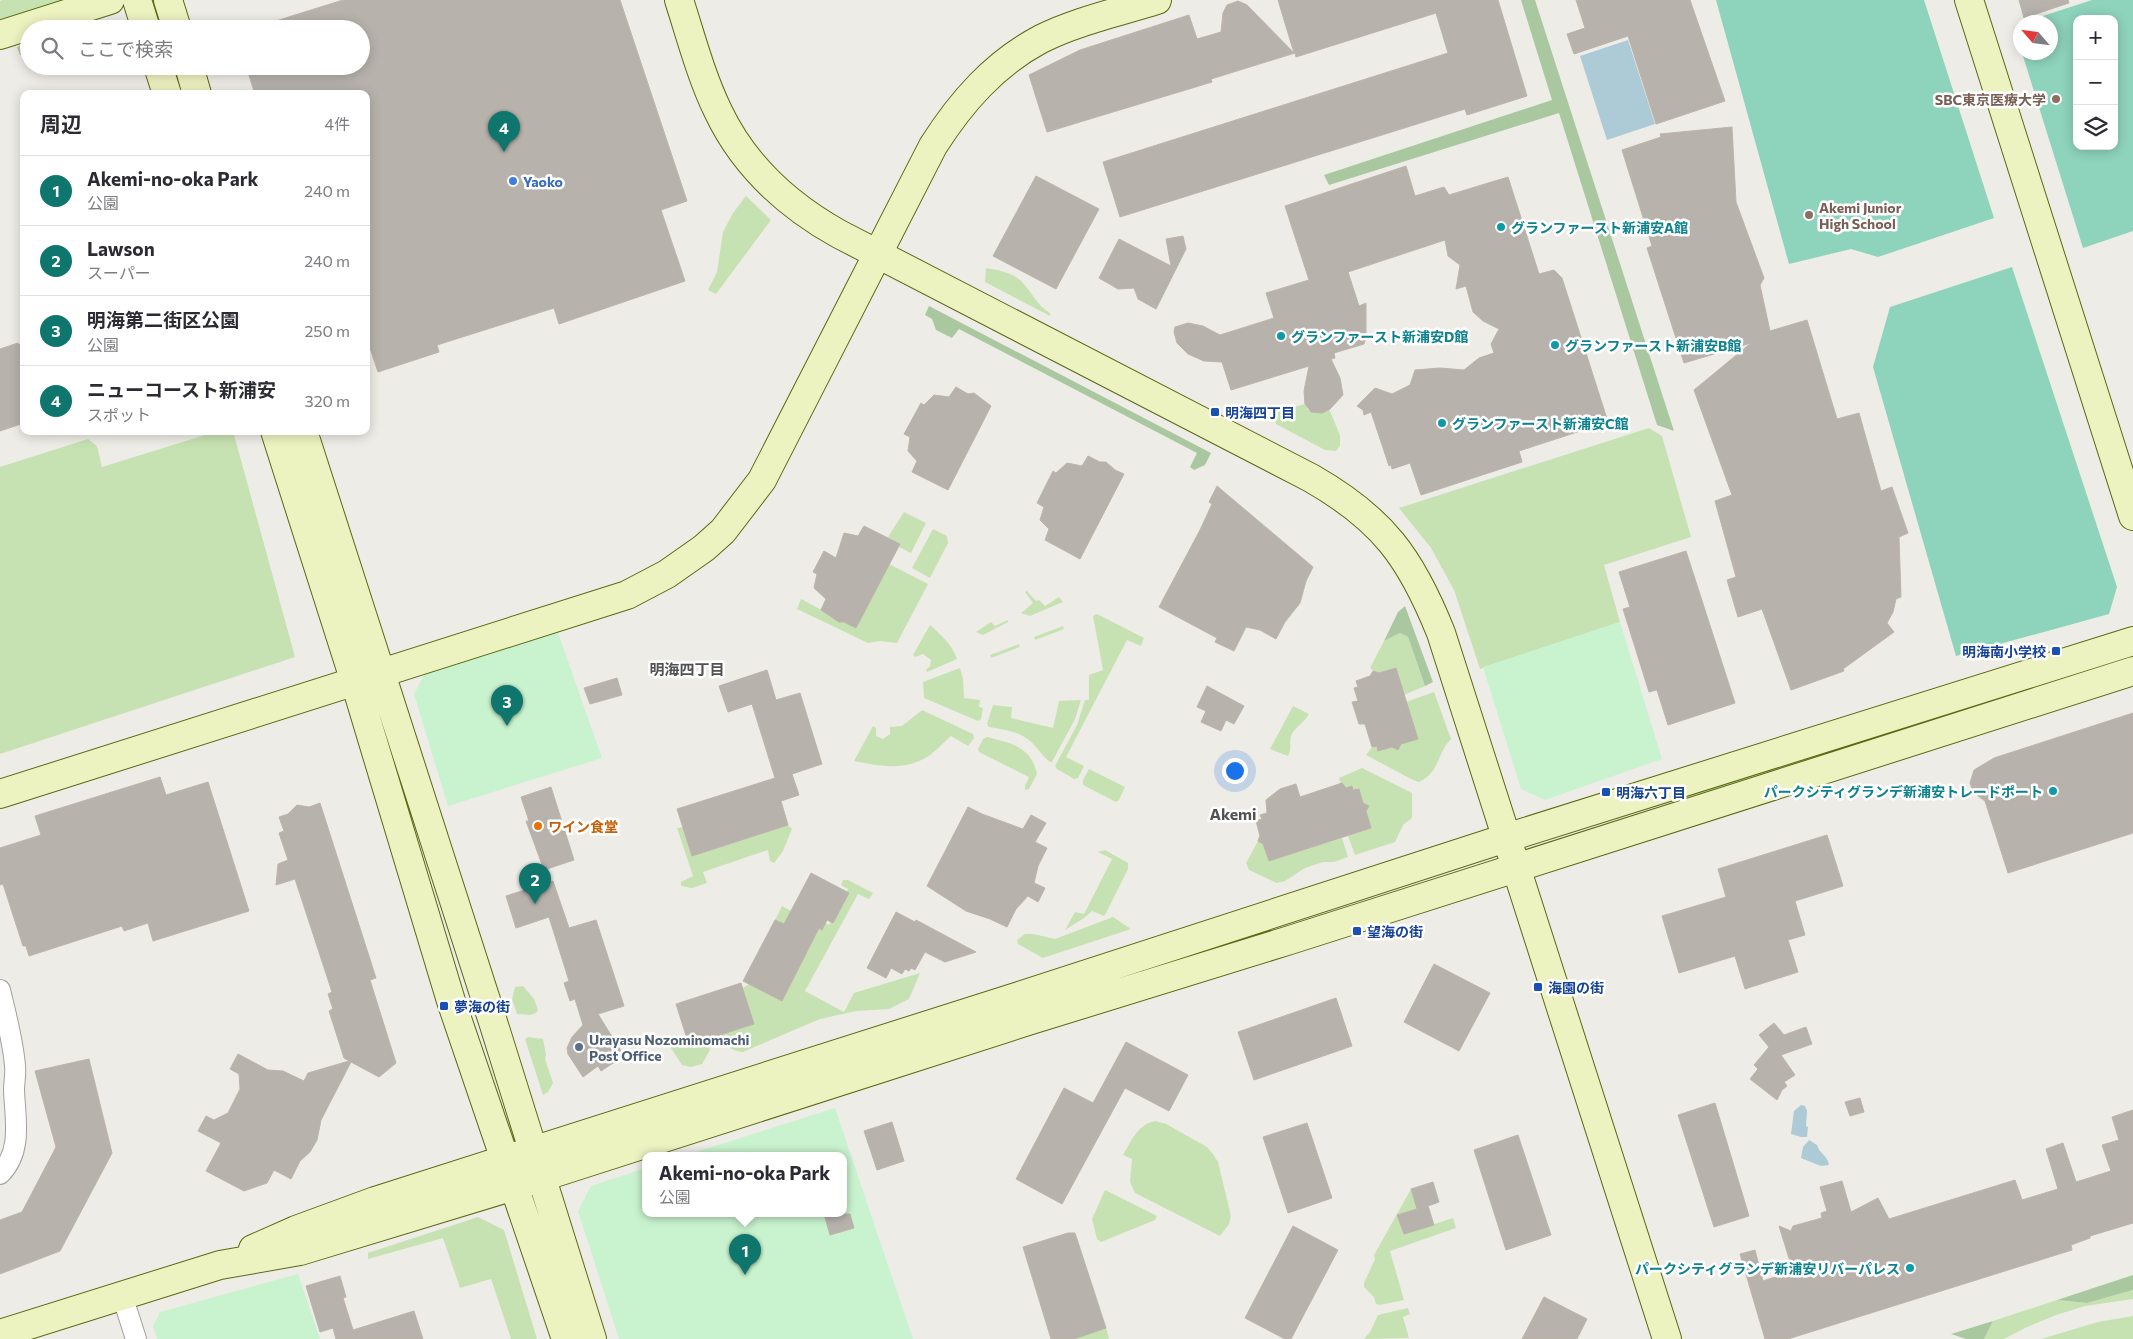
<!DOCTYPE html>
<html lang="ja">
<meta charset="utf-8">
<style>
body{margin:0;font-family:Commissioner,"Noto Sans JP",sans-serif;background:#f2f2f3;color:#2b2b33}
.controls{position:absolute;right:15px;top:15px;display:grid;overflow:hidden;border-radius:10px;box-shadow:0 2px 12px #0003}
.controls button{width:45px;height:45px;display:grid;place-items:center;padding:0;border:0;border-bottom:1px solid #e1e1e2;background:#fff;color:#2b2b33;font:25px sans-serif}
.compass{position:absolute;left:2013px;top:15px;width:45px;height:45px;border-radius:50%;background:#fff;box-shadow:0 2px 12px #0003;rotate:298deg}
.you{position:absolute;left:1234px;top:770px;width:18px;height:18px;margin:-12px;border:4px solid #fff;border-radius:50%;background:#1a73e8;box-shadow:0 0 0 8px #1a73e833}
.badge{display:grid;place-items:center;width:32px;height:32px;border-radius:50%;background:#0f766e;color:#fff;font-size:16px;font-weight:700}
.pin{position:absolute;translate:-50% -41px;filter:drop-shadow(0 1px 2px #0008)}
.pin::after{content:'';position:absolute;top:26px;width:18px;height:15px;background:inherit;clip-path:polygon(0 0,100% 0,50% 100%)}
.popup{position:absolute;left:642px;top:1152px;width:205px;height:65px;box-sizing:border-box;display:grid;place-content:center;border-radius:10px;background:#fff;filter:drop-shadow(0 1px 4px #0005);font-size:16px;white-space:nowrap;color:#7c7c81}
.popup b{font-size:19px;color:#2b2b33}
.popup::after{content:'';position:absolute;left:50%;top:100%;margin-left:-10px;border:10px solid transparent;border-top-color:#fff}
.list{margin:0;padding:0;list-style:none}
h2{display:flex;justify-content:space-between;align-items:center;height:65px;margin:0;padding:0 20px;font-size:21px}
h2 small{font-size:16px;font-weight:400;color:#7c7c81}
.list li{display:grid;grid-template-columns:32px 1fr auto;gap:15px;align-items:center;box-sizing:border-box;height:70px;padding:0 20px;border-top:1px solid #e1e1e2}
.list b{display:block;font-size:19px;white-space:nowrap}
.list p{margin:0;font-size:16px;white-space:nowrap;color:#7c7c81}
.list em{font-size:16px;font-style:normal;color:#7c7c81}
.icon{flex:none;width:28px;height:28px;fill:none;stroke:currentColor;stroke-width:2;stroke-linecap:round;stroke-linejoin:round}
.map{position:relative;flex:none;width:2133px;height:1339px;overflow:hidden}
.search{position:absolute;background:#fff;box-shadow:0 2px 12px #0003;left:20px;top:20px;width:350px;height:55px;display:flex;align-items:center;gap:12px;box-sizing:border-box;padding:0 18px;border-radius:28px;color:#7c7c81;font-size:19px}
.panel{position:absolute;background:#fff;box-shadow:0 2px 12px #0003;left:20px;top:90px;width:350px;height:345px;border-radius:10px}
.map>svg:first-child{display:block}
</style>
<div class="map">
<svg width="2133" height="1339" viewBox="0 0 2133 1339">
<rect width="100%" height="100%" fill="#eeece6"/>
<path fill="#c7e2b2" d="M2,0H64L0,21V1Z
M746,196L771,220L716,294L708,290L717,272L723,232L733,213Z
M986,268C997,270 1011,272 1020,280C1032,291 1036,305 1050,313V316L985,282Z
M1305,404L1308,410L1315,413L1329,409L1340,435V446L1336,451L1325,450L1276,424L1275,417L1278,411Z
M1649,428L1662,436L1691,537L1604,565L1620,622L1480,669L1454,590L1431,548L1399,508Z
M218,431H233L295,657L0,754V467L88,439L97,446L102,467Z
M904,512L926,523L911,553L899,547L900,544L888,537Z
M933,529L947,536L948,543L930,578L912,568Z
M889,564L928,584L897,643L880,641L868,643L797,609L801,599L833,616L839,622H844L856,628Z
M1027,591L1036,601L1039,600L1045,606L1059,597L1063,602L1030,616L1021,613L1033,603L1025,592Z
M1097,614L1144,638L1141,646L1127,640L1066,757L1084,766L1078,778L1074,779L1057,769L1055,766L1077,725L1085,700H1089V675L1103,670L1093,616Z
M1008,620V622L983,635L976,632L991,622L995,626Z
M930,625C941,635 952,644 957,659L927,672L926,670L930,666L931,660L923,654L915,657L913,655Z
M1063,626L1064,629L1035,640L1034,637Z
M1400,633L1408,637L1425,686L1404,695L1370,668L1384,641Z
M1019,644L1020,647L991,658L990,655Z
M2133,650V660L1714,794L1652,806Z
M960,668L963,679L964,698L980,700L979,707L983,708L981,719L978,721L924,698L923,682Z
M1434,692L1451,739C1436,755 1440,772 1419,782L1413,780L1366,755L1372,747L1377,746L1379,751L1392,747L1398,750L1401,744L1418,739L1406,702Z
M1081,700L1075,719L1052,762H1050C1044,757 1041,753 1036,747C1024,732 1007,730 989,727L987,724L993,705L1012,707L1011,718L1053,728L1059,701Z
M1293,706L1309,714C1304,723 1295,727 1291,736C1289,744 1292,748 1288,756L1270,749Z
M922,710L973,734L974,738L968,746L951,736C943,743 935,752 927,757C904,771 878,766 854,761L873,726L876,728V736L883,739L890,734V727L902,726Z
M987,737C1010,743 1031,746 1037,774L1029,789L1025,790V786L1029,777L979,752L978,749L983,739Z
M1362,768L1412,793V818L1403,825L1395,842L1355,855L1348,836L1371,828L1366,811L1369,806L1363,803L1359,789L1353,790L1351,786L1342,789L1339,778Z
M1089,769L1125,787L1119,800L1116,802L1083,785V780Z
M788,825L792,829L783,851L774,863L770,861L768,850L703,872L707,883L692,888L681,886V882L693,876L677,828L683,827L692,856Z
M1342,838L1348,857L1334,862H1323L1305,868L1285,881L1277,883L1249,870L1246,863L1258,841L1263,844L1269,861Z
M1105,850L1128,863V869L1106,913L1104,916L1092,911L1084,918L1065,930L1075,912L1084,914L1112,859L1098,852Z
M843,880H848L873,893L869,899L858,894L805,991L844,1012L854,993L920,973L909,999L889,1009L856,1011L820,1019L743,1052C730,1050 726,1047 722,1034L754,1024L743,988L749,984L782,1001L813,940L775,920L782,906L806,919L809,914L829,925L848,889L841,885Z
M1113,917L1131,929L1043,958L1018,944L1017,940L1025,934H1033L1055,939Z
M523,986L534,999L538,1010L536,1013L530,1015L517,1014L512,999L515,987Z
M528,1037L543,1039L546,1055L545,1059L553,1083L548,1092L543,1095L525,1039Z
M686,1037L689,1045L707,1039L710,1050L702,1064L691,1067L682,1065L671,1048Z
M1155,1121L1166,1124L1207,1147L1213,1154L1218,1162L1231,1216L1229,1224L1220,1236L1135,1193L1130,1182L1132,1159L1123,1155C1132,1140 1137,1125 1155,1121Z
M1411,1189L1417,1209L1398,1215L1404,1234L1453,1218L1456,1228L1390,1251L1404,1300L1380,1305L1376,1304L1374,1297L1364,1287V1283L1375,1259L1374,1255Z
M1105,1190L1157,1216L1155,1220L1101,1242L1097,1239L1092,1219Z
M478,1217L504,1230L537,1339H511L491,1279L460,1288L443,1238L368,1259V1253Z
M2133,1290V1299L2085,1306L2056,1315L2025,1328L2004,1339H1984L1993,1321L2057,1300L2087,1303Z
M1408,1308L1410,1314L1403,1317L1409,1338L1364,1339L1370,1332L1378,1315Z
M2133,1316V1339H2041L2098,1322Z
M1106,1327L1109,1339H1073Z"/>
<path fill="#aac8a0" d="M1521,0H1535L1674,431L1657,425L1559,113L1329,185L1324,175L1552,100Z
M29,43V53L20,55L17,47Z
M929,306L1211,453L1205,465L1194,470L1190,467L1197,453L959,329L952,338L936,330L932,319L925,315Z
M1405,606L1433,682L1425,686L1408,637L1400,633L1384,641L1398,612Z
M2133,1275V1290L2087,1303L2057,1300Z
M1993,1321L1984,1339H1966L1951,1334Z"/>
<path fill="#c9f3ce" d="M1620,622L1662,759L1545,800L1521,789L1483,667Z
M557,630L602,758L448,806L414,694L425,673Z
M835,1108L913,1339H619L578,1211L591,1186L646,1168V1214H844V1156H683Z
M298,1274L320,1339H157L153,1326L160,1312Z"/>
<path fill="#8ed3bc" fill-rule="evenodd" d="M1716,0H1924L1994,218L1878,257L1851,249L1789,264Z
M2092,0H2133V231L2083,248L2022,53L2050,52V22H2024ZM2077,19H2114V146H2077Z
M2012,267L2117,587L2109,614L1956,656L1873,367L1890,307Z"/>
<path fill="#accbd6" d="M1628,40L1655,124L1607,140L1580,56Z
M1801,1105L1805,1106L1807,1111L1806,1126L1808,1127L1807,1137H1801L1791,1134L1794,1111Z
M1809,1140L1817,1145C1819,1153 1828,1156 1829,1165L1821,1166L1801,1158L1803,1147Z"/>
<path fill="#b7b2ac" stroke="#beb4aa" d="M343,0H620L687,201L661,210L685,281L559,324L554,308L437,345L439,352L378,372L366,336V94H255L246,66H361V29H263V25Z
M1278,0H1498L1527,96L1467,115L1465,109L1120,217L1103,162L1448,53L1436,13L1296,57L1295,53L1211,79L1212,82L1047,132L1029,75L1080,50L1189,15L1197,39L1221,32L1223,13L1227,5L1238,1L1247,5L1294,53Z
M1576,0H1690L1725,101L1656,124L1628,36L1574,54L1567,34L1585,28Z
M2019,0H2068L2069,3L2024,18Z
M1732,127L1736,202L1764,278L1760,285L1770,331L1807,320L1837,419L1859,413L1881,491L1892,487L1908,533L1899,537L1901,597L1896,599L1893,612L1887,623L1894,632L1843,669L1844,671L1791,690L1762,609L1738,617L1727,580L1736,577L1715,501L1732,495L1694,390L1751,343L1684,363L1647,248L1652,246L1622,150L1661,137L1660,134Z
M1406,166L1415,196L1444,187L1449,195L1508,177L1539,274L1554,270L1562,278L1608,422L1519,451L1522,462L1421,495L1410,463L1392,469L1391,465L1389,466L1371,412L1364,415L1363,410L1357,406L1375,388L1392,394L1410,385L1415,370L1440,368L1464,370L1479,358L1494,353L1491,344L1499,329L1483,321L1473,312L1466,286L1456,289L1460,265L1448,256L1445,240L1348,272L1359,306L1366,303V337L1364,344L1334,353L1335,358L1331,359L1340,378L1343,395L1330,409L1322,413L1311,412L1305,404L1304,391L1309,366L1231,390L1222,362L1204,361L1188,354L1177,343L1174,332L1175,327L1188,323L1203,326L1220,335L1274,318L1266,293L1309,280L1285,206Z
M1036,176L1099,209L1056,289L993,256Z
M1183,236L1186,249L1156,309L1138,299L1134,288L1118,289L1099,278L1119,239L1171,266L1166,239Z
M18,343V345L24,343V423L0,431V349Z
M956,387L968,394L974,393L991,406L948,490L912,472L917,461L908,451L910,437L904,434L921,403L924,405L934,395L949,397Z
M1088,456L1100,462H1106L1115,470L1124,474L1080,559L1045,540L1049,529L1040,520L1044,507L1037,503L1053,471L1056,473L1067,463L1082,466Z
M1217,486L1313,567L1306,581L1300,603L1285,622L1276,639L1260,630L1246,627L1234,651L1215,642L1217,638L1159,607L1200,530L1212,504L1209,502Z
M864,526L900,544L856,628L844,622H839L821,610L826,599L814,588L817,574L813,572L824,551L836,558L844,533L858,536Z
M1686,551L1735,703L1668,725L1657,690L1649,692L1623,609L1630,607L1619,572Z
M1396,668L1418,739L1401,744L1398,750L1392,747L1378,751L1377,746L1372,747L1365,724H1359L1352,702L1358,701L1354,688L1358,687L1356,681L1370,676L1373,671L1379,673Z
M767,670L776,700L800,693L822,764L792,774L799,795L781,801L788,825L692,856L677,809L775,778L752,704L728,712L719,686Z
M617,678L622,695L590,704L584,688Z
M1207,686L1244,706L1234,724L1226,720L1221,731L1201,722L1206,711L1197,707Z
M2133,713V833L2008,873L1985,801L1978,796L1972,789L1970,783L1974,770L1994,758Z
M160,777L166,795L208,782L249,911L153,941L148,923L124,931L122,926L29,956L26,946H23L3,884L0,885V848L41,835L35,816Z
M1342,783L1346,788L1352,786L1353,790L1359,789L1363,803L1369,806L1366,811L1371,828L1269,861L1263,844L1258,841L1260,836L1256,821L1262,819L1260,815L1267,813L1266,800L1280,789L1296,784L1300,797Z
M551,787L574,860L544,870L526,821H529L521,797Z
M320,803L376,978L370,980L396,1063L379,1077L351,1062L321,1120L317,1140L310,1152L300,1161L291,1179L274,1170L267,1183L244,1191L206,1171L221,1143L198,1131L206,1116L214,1120L228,1113L240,1089L239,1074L230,1069L238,1054L268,1070L283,1071L304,1081L308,1073L349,1061L344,1058L329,1011L333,1009L328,994L332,992L295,879L276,885L278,864L288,860L279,833L284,831L279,817L288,814L297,805L309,807Z
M968,807L982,814L1023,829L1031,815L1046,823L1035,842L1047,848L1038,866L1034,883L1045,888L1038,902L1028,896L1016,909L1007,927L990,919L966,911L927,886Z
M1827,835L1843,886L1795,901L1805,935L1788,940L1798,972L1745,989L1735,956L1679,973L1662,916L1726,897L1718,869Z
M811,873L849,893L833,923L827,920L822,930L819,928L782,1001L743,981L775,920L784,924Z
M553,881L569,928L596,920L624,1006L598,1014L624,1056L601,1071L598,1066L583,1077L568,1054L567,1048L572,1037L583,1025L575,999L570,1001L564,983L569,981L549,917L516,928L506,896Z
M896,912L915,922L916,920L976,952L945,962L925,952L915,970L911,968L909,971L905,969L902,974L891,968L886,978L867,968Z
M1434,964L1490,993L1459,1051L1404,1022Z
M741,983L754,1024L689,1045L676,1004Z
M1336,998L1352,1046L1254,1080L1238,1032Z
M1774,1023L1784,1035L1806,1027L1812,1044L1781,1055L1795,1075L1784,1082L1787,1086L1782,1090L1777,1100L1750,1079L1758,1069L1754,1065L1769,1047L1759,1035Z
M1126,1042L1188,1075L1169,1111L1125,1088L1062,1204L1016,1179L1064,1088L1093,1103Z
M89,1059L112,1153L60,1251L0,1274V1220L22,1212L56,1147L35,1071Z
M1860,1098L1864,1112L1850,1116L1845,1102Z
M1715,1103L1749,1216L1714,1227L1678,1115Z
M2133,1110V1223L2090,1236V1238L2071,1245L2072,1250L1788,1339H1765L1740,1254L1755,1250L1763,1281L1793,1271L1779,1226L1791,1231L1793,1226L1822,1218L1821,1213L1827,1211L1820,1187L1842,1181L1851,1212L1878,1198L1889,1219L2015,1180L2022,1200L2058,1189L2046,1149L2063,1143L2076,1182L2111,1171L2102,1145L2119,1140L2112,1117Z
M892,1122L904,1161L877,1170L864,1131Z
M1307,1123L1332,1198L1288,1213L1263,1137Z
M1518,1135L1551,1235L1506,1250L1474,1150Z
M1433,1182L1439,1202L1428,1206L1434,1225L1404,1234L1397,1215L1417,1209L1411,1189Z
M824,1214H850L854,1228L830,1235Z
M1293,1226L1338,1250L1291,1339H1285L1245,1318Z
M1068,1233H1075L1106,1328L1074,1339H1051L1023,1247Z
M340,1276L346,1297L343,1298L353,1330L414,1311L423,1339H336L333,1328L320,1332L306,1286Z
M1544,1297L1587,1319L1577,1339H1522Z"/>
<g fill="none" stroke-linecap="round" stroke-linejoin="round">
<defs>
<path id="street" d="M0,990C6,1015 13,1041 15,1066C16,1074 14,1082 14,1090C15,1119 23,1151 0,1174
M122,1295L136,1339"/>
<path id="secondary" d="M137,0L146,29
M168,0L177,29
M679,0C691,37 701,76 718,111C744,166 787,205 839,234L1311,478C1383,519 1411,558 1441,633L1667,1339
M1969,0L2133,516
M0,35L110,0
M158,66L167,94
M189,66L197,94
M275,431L355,682L451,1001L566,1339
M303,431L494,1025L592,1339
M0,794L627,595L667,574L704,548L723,531L762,480L933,146C961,102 994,64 1041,39C1077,21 1119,12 1157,0
M253,1249L296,1230L375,1201L1019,996L1506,838L2133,641
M0,1334L220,1265L300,1251L514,1186L1028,1021L1290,940L2133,671"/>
</defs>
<use href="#street" stroke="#a0a0a0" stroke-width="22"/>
<use href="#secondary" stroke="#5b6913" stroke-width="30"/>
<use href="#street" stroke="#fff" stroke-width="20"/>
<use href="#secondary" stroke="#edf2c1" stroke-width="28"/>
</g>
<g fill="#8d6e63" stroke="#fff" stroke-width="2">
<circle cx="2056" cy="99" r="5"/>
<circle cx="1809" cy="215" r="5"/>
</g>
<circle fill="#3f7fe0" stroke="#fff" stroke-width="2" cx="513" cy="181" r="5"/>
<g fill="#0f9aa8" stroke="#fff" stroke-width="2">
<circle cx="1501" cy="227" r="5"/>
<circle cx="1281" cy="336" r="5"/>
<circle cx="1555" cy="345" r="5"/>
<circle cx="1442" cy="423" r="5"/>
<circle cx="2053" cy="791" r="5"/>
<circle cx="1910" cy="1268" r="5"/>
</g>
<g fill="#1a4fb4" stroke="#fff" stroke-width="2">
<rect x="1210" y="407" width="10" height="10" rx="2.5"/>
<rect x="2051" y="646" width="10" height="10" rx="2.5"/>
<rect x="1601" y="787" width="10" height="10" rx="2.5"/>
<rect x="1352" y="926" width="10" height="10" rx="2.5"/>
<rect x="1533" y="982" width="10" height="10" rx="2.5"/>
<rect x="439" y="1001" width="10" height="10" rx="2.5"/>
</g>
<circle fill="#e8710a" stroke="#fff" stroke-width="2" cx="538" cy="826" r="5"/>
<circle fill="#5c6f8a" stroke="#fff" stroke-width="2" cx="579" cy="1047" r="5"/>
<g text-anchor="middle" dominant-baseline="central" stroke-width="5" stroke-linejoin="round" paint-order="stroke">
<g font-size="14" font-weight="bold" fill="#785e54" stroke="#fff" text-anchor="end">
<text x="2046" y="99">SBC東京医療大学</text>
<text x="1819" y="207" text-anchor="start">Akemi Junior<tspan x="1819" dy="16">High School</tspan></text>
</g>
<g font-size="14" font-weight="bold" fill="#366cbe" stroke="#fff" text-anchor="start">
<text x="523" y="181">Yaoko</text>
</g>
<g font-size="14" font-weight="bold" fill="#0d838f" stroke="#fff" text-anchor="start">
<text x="1511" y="227">グランファースト新浦安A館</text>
<text x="1291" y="336">グランファースト新浦安D館</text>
<text x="1565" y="345">グランファースト新浦安B館</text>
<text x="1452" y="423">グランファースト新浦安C館</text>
<text x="2043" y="791" text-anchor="end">パークシティグランデ新浦安トレードポート</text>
<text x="1900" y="1268" text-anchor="end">パークシティグランデ新浦安リバーパレス</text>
</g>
<g font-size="14" font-weight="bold" fill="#164399" stroke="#fff" text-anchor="start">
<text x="1225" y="412">明海四丁目</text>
<text x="2046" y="651" text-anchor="end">明海南小学校</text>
<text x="1616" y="792">明海六丁目</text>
<text x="1367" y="931">望海の街</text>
<text x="1548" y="987">海園の街</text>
<text x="454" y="1006">夢海の街</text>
</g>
<g font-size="14" font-weight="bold" fill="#c56008" stroke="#fff" text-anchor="start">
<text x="548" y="826">ワイン食堂</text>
</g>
<g font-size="14" font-weight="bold" fill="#4e5e75" stroke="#fff" text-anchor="start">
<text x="589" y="1039">Urayasu Nozominomachi<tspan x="589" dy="16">Post Office</tspan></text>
</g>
<g font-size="15" font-weight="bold" fill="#525252" stroke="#fff">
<text x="687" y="669">明海四丁目</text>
</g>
<g font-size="16" font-weight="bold" fill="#525252" stroke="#fff">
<text x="1233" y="813">Akemi</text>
</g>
</g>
</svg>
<div class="controls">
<button>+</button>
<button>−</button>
<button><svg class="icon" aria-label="layers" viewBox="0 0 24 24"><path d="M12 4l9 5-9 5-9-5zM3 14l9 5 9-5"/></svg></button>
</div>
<svg class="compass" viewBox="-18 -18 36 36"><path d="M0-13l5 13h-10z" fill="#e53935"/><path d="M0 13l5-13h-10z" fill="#7c7c81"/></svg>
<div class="you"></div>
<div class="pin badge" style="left:745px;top:1275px">1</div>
<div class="popup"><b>Akemi-no-oka Park</b>公園</div>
<div class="pin badge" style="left:535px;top:904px">2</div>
<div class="pin badge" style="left:507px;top:726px">3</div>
<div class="pin badge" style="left:504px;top:152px">4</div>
<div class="search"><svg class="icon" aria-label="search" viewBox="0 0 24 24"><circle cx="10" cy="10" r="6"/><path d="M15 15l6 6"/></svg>ここで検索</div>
<section class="panel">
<h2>周辺<small>4件</small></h2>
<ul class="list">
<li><span class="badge">1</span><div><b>Akemi-no-oka Park</b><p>公園</p></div><em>240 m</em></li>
<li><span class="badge">2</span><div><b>Lawson</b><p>スーパー</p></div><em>240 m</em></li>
<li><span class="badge">3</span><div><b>明海第二街区公園</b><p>公園</p></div><em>250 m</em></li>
<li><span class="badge">4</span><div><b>ニューコースト新浦安</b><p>スポット</p></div><em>320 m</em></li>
</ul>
</section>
</div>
